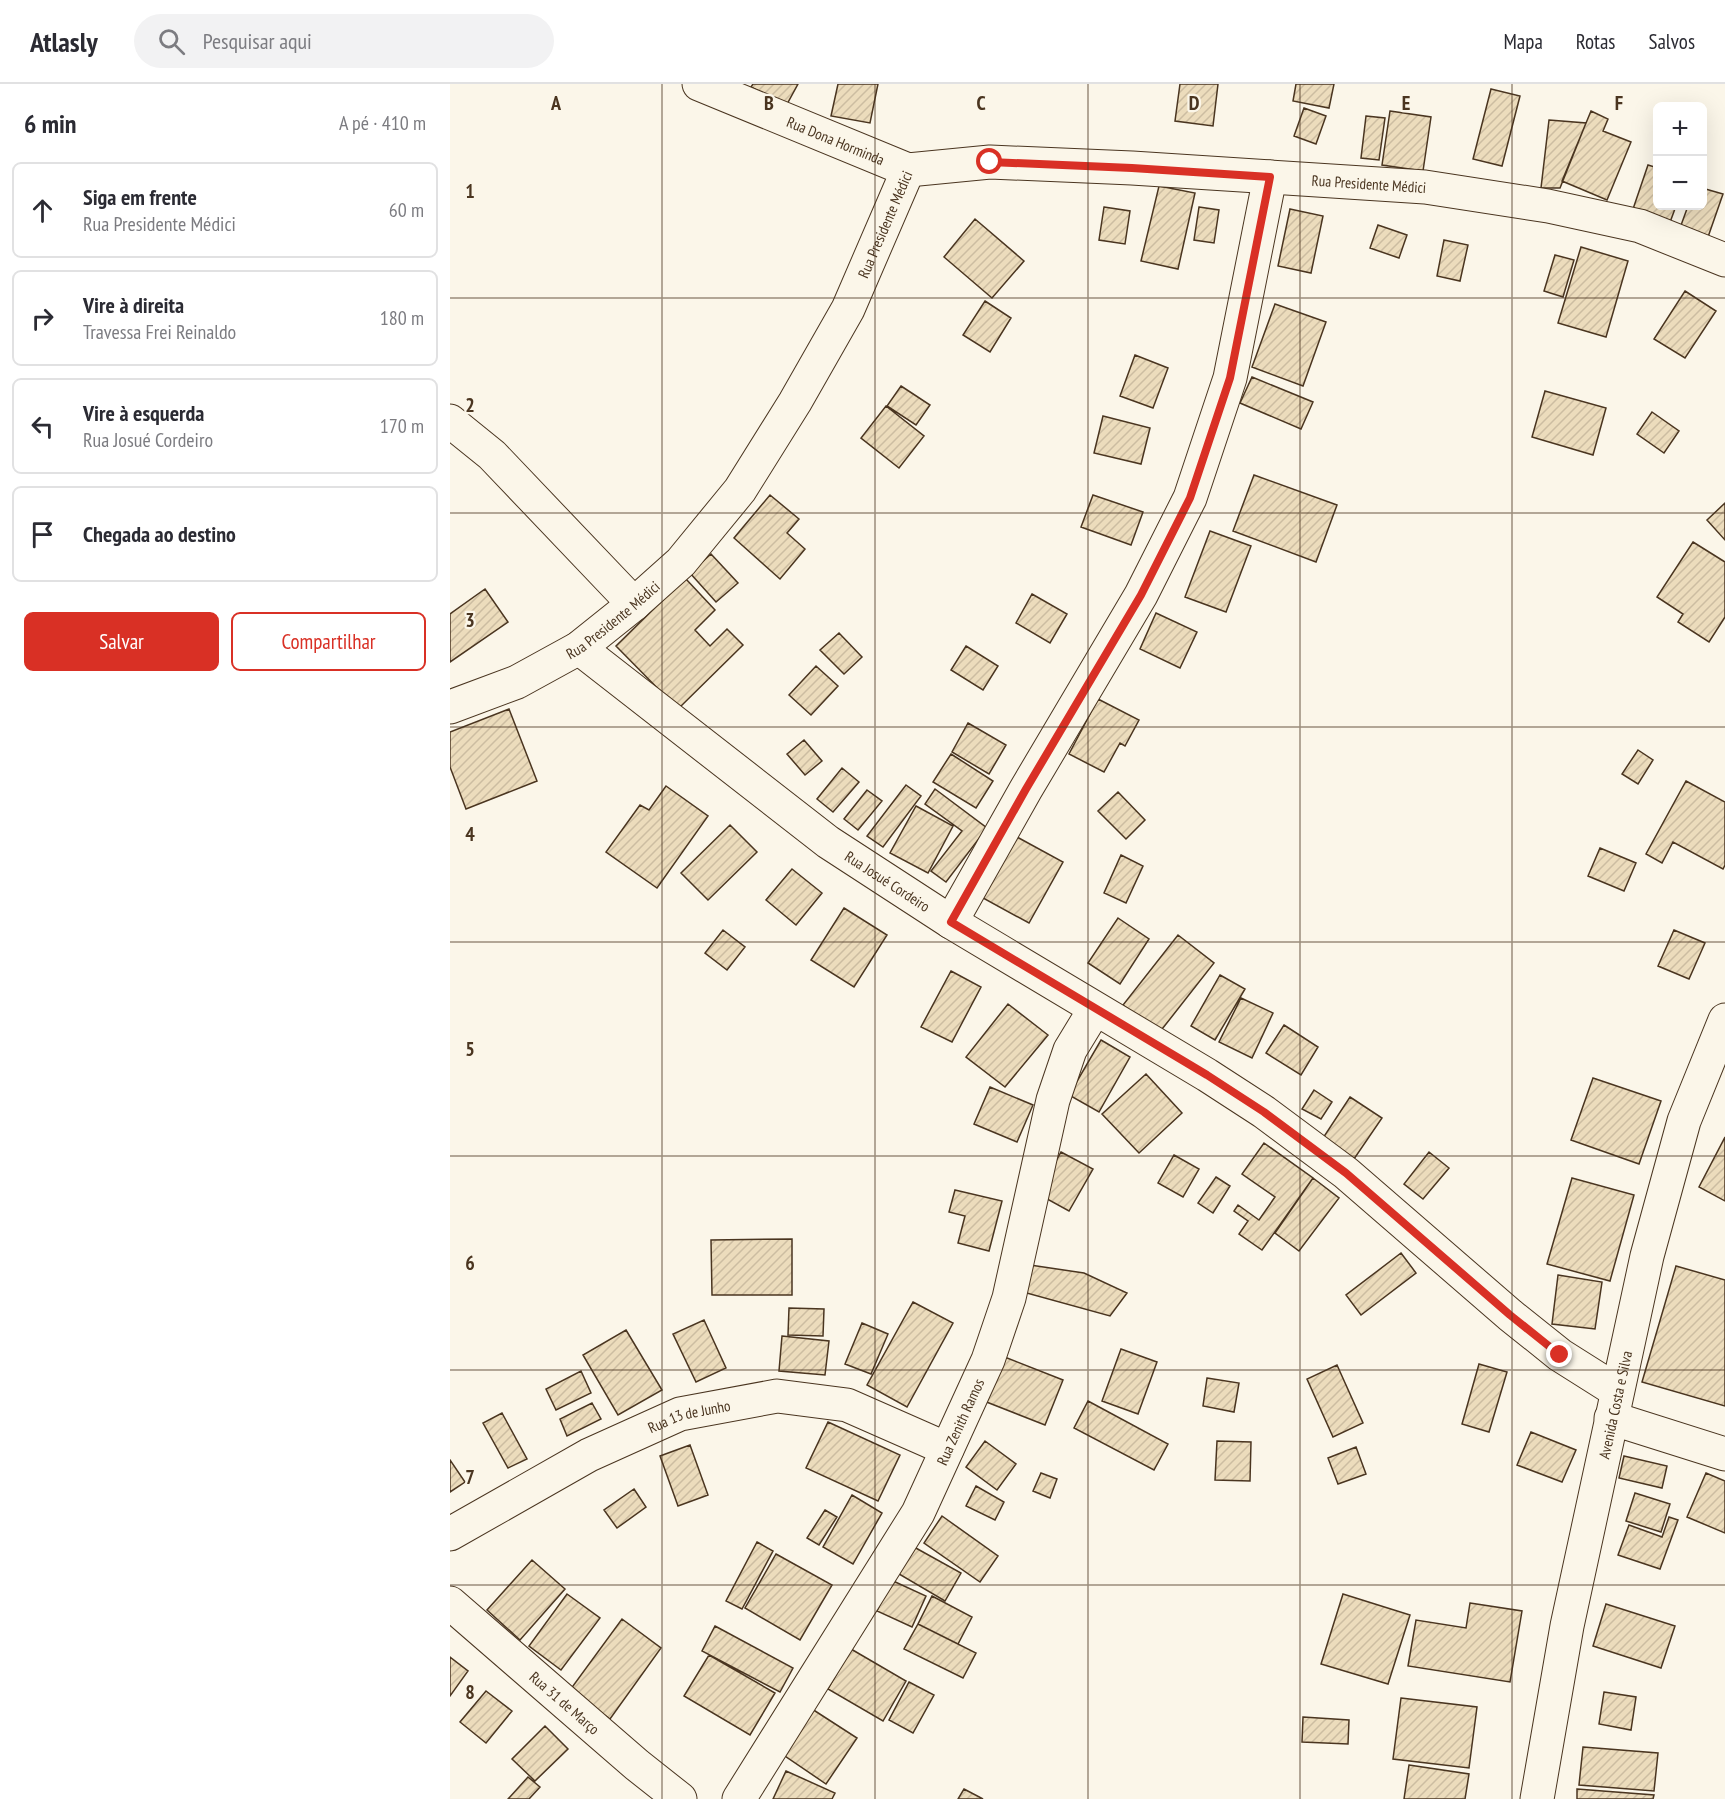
<!DOCTYPE html>
<html lang="pt">
<meta charset="utf-8">
<style>
body{margin:0;font-family:"PT Sans Narrow",sans-serif;background:#f2f2f3;color:#2b2b33}
.controls{position:absolute;right:18px;top:18px;display:grid;overflow:hidden;border-radius:9px;box-shadow:0 6px 24px #0002}
.controls button{width:54px;height:54px;display:grid;place-items:center;padding:0;border:0;border-bottom:2px solid #e1e1e2;background:#fff;color:#2b2b33;font:30px sans-serif}
.stop{position:absolute;width:18px;height:18px;margin:-14px;border:4px solid #d93025;border-radius:50%;background:#fff}
.stop.end{background:#d93025;border-color:#fff;box-shadow:0 2px 6px #0008}
.list{margin:0;padding:0;list-style:none}
h2{display:flex;justify-content:space-between;align-items:center;height:78px;margin:0;padding:0 24px;font-size:26px}
h2 small{font-size:20px;font-weight:400;color:#7c7c81}
.list li{display:grid;grid-template-columns:39px 1fr auto;gap:18px;align-items:center;box-sizing:border-box;height:96px;margin:0 12px 12px;padding:0 12px;border:2px solid #e1e1e2;border-radius:9px}
.list b{display:block;font-size:22px;white-space:nowrap}
.list p{margin:0;font-size:20px;white-space:nowrap;color:#7c7c81}
.list em{font-size:20px;font-style:normal;color:#7c7c81}
.actions{display:flex;gap:12px;padding:18px 24px}
.actions a{flex:1;padding:14px 0;border:2px solid #d93025;border-radius:9px;text-align:center;font-size:21px;color:#d93025}
.actions .main{background:#d93025;color:#fff}
.icon{flex:none;width:33px;height:33px;fill:none;stroke:currentColor;stroke-width:2;stroke-linecap:round;stroke-linejoin:round}
.map{position:relative;flex:none;width:1275px;height:1715px;overflow:hidden}
header{display:flex;align-items:center;gap:36px;box-sizing:border-box;height:84px;padding:0 30px;background:#fff;border-bottom:2px solid #e1e1e2}
header strong{font-size:28px}
nav{display:flex;gap:33px;margin-inline-start:auto;font-size:21px}
.search{width:420px;height:54px;background:#f2f2f3;display:flex;align-items:center;gap:15px;box-sizing:border-box;padding:0 21px;border-radius:33px;color:#7c7c81;font-size:22px}
main{display:flex}
aside{flex:1;background:#fff}
.map>svg:first-child{display:block}
</style>
<header>
<strong>Atlasly</strong>
<div class="search"><svg class="icon" aria-label="search" viewBox="0 0 24 24"><circle cx="10" cy="10" r="6"/><path d="M15 15l6 6"/></svg>Pesquisar aqui</div>
<nav><a>Mapa</a><a>Rotas</a><a>Salvos</a></nav>
</header>
<main>
<aside>
<h2>6 min<small>A pé · 410 m</small></h2>
<ul class="list">
<li><svg class="icon" aria-label="ahead" viewBox="0 0 24 24"><path d="M12 20V5M6 11l6-6 6 6"/></svg><div><b>Siga em frente</b><p>Rua Presidente Médici</p></div><em>60 m</em></li>
<li><svg class="icon" aria-label="right" viewBox="0 0 24 24"><path d="M7 20v-9h11M14 6l5 5-5 5"/></svg><div><b>Vire à direita</b><p>Travessa Frei Reinaldo</p></div><em>180 m</em></li>
<li><svg class="icon" aria-label="left" viewBox="0 0 24 24"><path d="M17 20v-9H6M10 6l-5 5 5 5"/></svg><div><b>Vire à esquerda</b><p>Rua Josué Cordeiro</p></div><em>170 m</em></li>
<li><svg class="icon" aria-label="arrive" viewBox="0 0 24 24"><path d="M6 21V4h12l-3 4 3 4H6"/></svg><div><b>Chegada ao destino</b></div></li>
</ul>
<div class="actions"><a class="main">Salvar</a><a>Compartilhar</a></div>
</aside>
<div class="map">
<svg width="1275" height="1715" viewBox="0 0 1275 1715">
<defs>
<pattern id="building-hatch" width="6" height="6" patternUnits="userSpaceOnUse" patternTransform="scale(1.5)"><rect width="6" height="6" fill="#ecdcbc"/><path d="M-1 1l2-2M0 6l6-6M5 7l2-2" fill="none" stroke="#ccbda1"/></pattern>
</defs>
<rect width="100%" height="100%" fill="#fbf6e9"/>
<path fill="url(#building-hatch)" stroke="#4a3520" stroke-width="1.5" d="M303,0H348L336,22L301,3Z
M388,0H428L420,39L381,32Z
M730,0H768L763,42L725,37Z
M846,0H884L879,24L843,17Z
M1041,5L1070,12L1052,82L1023,75Z
M854,24L876,32L866,60L844,52Z
M940,27L981,33L973,87L932,81Z
M1141,27L1158,35L1153,47L1181,58L1157,116L1112,97Z
M916,32L935,34L929,76L911,74Z
M1099,36L1136,39L1110,104H1091Z
M1198,81L1208,84V122H1226L1219,141L1182,128Z
M709,102L745,109L728,185L691,177Z
M1252,104L1273,110L1258,153L1230,144L1238,122H1252Z
M654,123L680,127L675,160L649,156Z
M749,123L769,126L764,159L744,156Z
M840,125L873,132L861,189L828,182Z
M525,135L574,177L542,214L494,173Z
M928,141L957,151L949,174L920,164Z
M994,156L1018,161L1010,197L987,192Z
M1131,163L1178,177L1156,253L1108,239Z
M1105,171L1124,176L1113,213L1094,207Z
M1235,207L1266,227L1235,274L1204,255Z
M535,217L561,234L540,268L513,251Z
M825,220L876,238L853,302L802,283Z
M685,271L718,284L703,324L670,312Z
M802,293L863,318L851,345L790,319Z
M451,302L480,321L466,341L437,322Z
M1095,307L1156,324L1143,371L1082,353Z
M436,322L474,352L449,384L411,354Z
M1202,328L1229,347L1214,369L1187,350Z
M653,332L700,344L691,380L644,369Z
M804,391L887,421L866,478L783,447Z
M320,411L349,435L337,449L355,465L330,495L284,454Z
M643,411L693,428L681,461L631,443Z
M1275,419V456L1257,436Z
M760,447L801,462L776,528L735,513Z
M1243,458L1275,478V533L1259,558L1228,538L1233,530L1207,513Z
M261,470L288,499L266,518L240,489Z
M235,494L265,526L245,546L260,562L277,545L293,561L228,625L166,562Z
M35,505L58,538L0,578V530Z
M582,510L617,530L600,559L566,539Z
M706,529L747,548L730,584L690,565Z
M389,549L412,573L394,590L370,566Z
M516,562L548,582L533,606L501,586Z
M366,582L388,602L361,631L339,611Z
M648,615L689,636L675,662L670,659L654,688L619,670Z
M59,625L87,697L16,725L0,683V648Z
M518,639L556,661L539,690L502,668Z
M354,656L372,677L355,691L337,670Z
M1188,666L1203,676L1188,700L1172,690Z
M501,670L543,697L526,724L483,698Z
M392,684L409,698L383,728L367,715Z
M1236,697L1275,718V781L1273,785L1223,758L1212,779L1196,770Z
M456,701L471,712L433,763L417,752Z
M216,702L258,732L207,804L156,768L190,721L199,726Z
M485,705L537,744L496,798L481,787L512,747L475,720Z
M417,706L432,717L408,746L394,735Z
M668,708L695,736L676,755L648,727Z
M466,722L503,742L478,789L440,769Z
M280,741L307,768L258,816L231,789Z
M567,753L613,778L579,839L533,814Z
M1150,764L1186,779L1174,807L1138,792Z
M671,771L693,782L676,819L654,809Z
M342,785L372,809L346,841L316,816Z
M394,824L437,851L404,903L361,876Z
M668,834L699,855L670,900L638,879Z
M273,846L295,863L277,886L255,869Z
M1224,846L1255,859L1239,895L1208,882Z
M728,851L764,879L709,949L673,921Z
M501,887L531,903L502,958L471,943Z
M770,891L795,905L765,956L741,942Z
M791,914L823,929L802,974L769,958Z
M558,920L598,951L555,1003L516,973Z
M834,941L868,963L851,991L816,969Z
M651,956L680,973L649,1028L619,1011Z
M696,990L732,1029L689,1069L652,1030Z
M1143,994L1211,1017L1189,1080L1121,1056Z
M540,1003L583,1021L567,1058L524,1040Z
M864,1006L882,1018L871,1035L852,1025Z
M900,1013L932,1034L904,1075L873,1054Z
M1275,1053V1117L1249,1103Z
M814,1059L863,1094L812,1166L789,1150L798,1137L784,1127L788,1121L809,1136L825,1113L792,1090Z
M611,1068L643,1085L619,1127L588,1110Z
M979,1068L999,1084L973,1115L954,1100Z
M724,1071L749,1085L733,1113L708,1099Z
M766,1093L780,1102L763,1129L748,1119Z
M863,1094L889,1114L849,1167L825,1149Z
M1122,1094L1184,1111L1160,1197L1097,1180Z
M505,1106L552,1117L539,1167L508,1159L515,1132L499,1128Z
M342,1155V1211H262L261,1156Z
M951,1169L966,1189L911,1231L896,1211Z
M580,1181L634,1189L677,1209L660,1232L573,1208Z
M1226,1182L1275,1196V1322L1192,1298Z
M1108,1191L1152,1198L1145,1245L1102,1240Z
M463,1218L503,1239L457,1323L417,1301Z
M339,1224L374,1225L373,1252L338,1251Z
M254,1236L276,1284L246,1298L223,1250Z
M412,1239L438,1250L421,1290L395,1280Z
M176,1246L212,1306L168,1331L133,1271Z
M332,1252L379,1257L375,1291L329,1287Z
M671,1265L707,1278L688,1330L652,1317Z
M552,1272L613,1296L595,1341L534,1317Z
M1029,1280L1057,1288L1039,1348L1012,1340Z
M887,1281L913,1339L883,1353L857,1295Z
M131,1287L141,1309L106,1326L96,1305Z
M757,1294L789,1299L784,1328L753,1322Z
M638,1317L718,1360L704,1386L624,1344Z
M142,1319L151,1335L117,1352L110,1335Z
M52,1329L77,1375L58,1384L33,1339Z
M378,1338L450,1371L428,1417L356,1384Z
M1081,1348L1126,1366L1112,1398L1067,1381Z
M535,1357L566,1380L547,1406L516,1383Z
M767,1357L801,1358L800,1397L765,1396Z
M240,1361L258,1411L228,1422L210,1372Z
M906,1363L916,1390L888,1400L878,1374Z
M1174,1372L1217,1382L1212,1404L1169,1394Z
M0,1376L15,1398L0,1408Z
M591,1389L607,1395L600,1414L583,1407Z
M1256,1389L1275,1397V1449L1237,1433Z
M526,1402L554,1418L545,1436L516,1422Z
M184,1405L196,1423L167,1444L154,1426Z
M1185,1409L1220,1420L1211,1448L1176,1437Z
M402,1411L432,1429L403,1480L373,1463Z
M375,1426L387,1433L369,1461L357,1454Z
M492,1432L548,1472L530,1498L474,1459Z
M1219,1433L1228,1436L1210,1485L1168,1471L1179,1441L1212,1453Z
M307,1458L323,1467L292,1525L276,1517Z
M464,1463L511,1489L495,1517L449,1490Z
M326,1470L382,1501L350,1556L295,1524Z
M82,1476L115,1505L70,1556L37,1526Z
M441,1496L476,1512L462,1543L427,1527Z
M117,1510L150,1534L111,1586L79,1562Z
M893,1510L960,1531L938,1600L871,1580Z
M482,1512L522,1533L508,1560L468,1540Z
M1020,1519L1072,1527L1060,1598L958,1582L966,1536L1016,1544Z
M1156,1520L1225,1542L1211,1584L1143,1562Z
M172,1535L211,1564L160,1635L120,1606Z
M468,1540L526,1569L513,1594L454,1565Z
M265,1542L343,1584L330,1608L252,1567Z
M401,1565L456,1597L433,1637L378,1605Z
M259,1571L325,1609L300,1651L234,1612Z
M0,1573L18,1587L0,1612Z
M459,1598L484,1611L463,1649L439,1636Z
M36,1607L62,1627L36,1659L10,1638Z
M1154,1608L1186,1613L1181,1646L1149,1640Z
M951,1614L1027,1623L1019,1684L943,1675Z
M362,1625L407,1654L376,1700L332,1670Z
M853,1633L899,1636L898,1660L852,1658Z
M95,1642L118,1665L85,1697L62,1675Z
M1133,1663L1208,1669L1204,1707L1129,1701Z
M959,1681L1019,1690L1015,1715H954Z
M336,1687L385,1709L382,1715H323Z
M78,1693L90,1703L79,1715H58Z
M514,1705L533,1715H508Z
M1127,1705L1204,1711L1203,1715H1127Z"/>
<g fill="none" stroke-linecap="round" stroke-linejoin="round">
<defs>
<g id="minor">
<path id="s1" d="M249,0L458,86L540,78L682,84L975,103L1098,122L1190,142L1275,176"/>
<path d="M0,337L42,371L184,520"/>
<path id="s2" d="M129,564L378,758L501,838L757,991L814,1028L896,1089L1060,1231L1110,1271L1167,1307"/>
<path id="s3" d="M0,623L67,598L129,564L184,520L231,478L290,406L345,318L398,225L458,86"/>
<path d="M501,838L576,705L691,511L740,414L780,294L820,93"/>
<path d="M1161,1334L1275,1370"/>
<path id="s4" d="M0,1450L139,1371L230,1330L327,1312L397,1321L497,1365"/>
<path id="s5" d="M0,1519L187,1681L230,1715"/>
<path id="s6" d="M289,1715L468,1429L538,1276L559,1214L603,1016L620,966L645,925"/>
<path id="s7" d="M1087,1715L1117,1542L1197,1172L1234,1037L1275,936"/>
</g>
</defs>
<use href="#minor" stroke="#4a3520" stroke-width="35"/>
<use href="#minor" stroke="#fbf6e9" stroke-width="33"/>
</g>
<g fill="none" stroke-linecap="round" stroke-linejoin="round">
<path stroke="#d93025" stroke-width="8" d="M540,78L682,84L820,93L780,294L740,414L691,511L576,705L501,838L757,991L814,1028L896,1089L1060,1231L1110,1271"/>
</g>
<path fill="none" stroke="#4a3520" stroke-width="1.5" stroke-opacity="0.55" d="M212,0V1715M425,0V1715M638,0V1715M850,0V1715M1062,0V1715M0,214H1275M0,429H1275M0,643H1275M0,858H1275M0,1072H1275M0,1286H1275M0,1501H1275"/>
<g text-anchor="middle" dominant-baseline="central" stroke-width="4.5" stroke-linejoin="round" paint-order="stroke">
<g font-size="15" fill="#4a3520" stroke="#fbf6e9">
<text stroke="none"><textPath href="#s1" startOffset="148">Rua Dona Horminda</textPath></text>
<text stroke="none"><textPath href="#s1" startOffset="688">Rua Presidente Médici</textPath></text>
<text stroke="none"><textPath href="#s3" startOffset="672">Rua Presidente Médici</textPath></text>
<text stroke="none"><textPath href="#s3" startOffset="186">Rua Presidente Médici</textPath></text>
<text stroke="none"><textPath href="#s2" startOffset="387">Rua Josué Cordeiro</textPath></text>
<text stroke="none"><textPath href="#s7" startOffset="402">Avenida Costa e Silva</textPath></text>
<text stroke="none"><textPath href="#s4" startOffset="268">Rua 13 de Junho</textPath></text>
<text stroke="none"><textPath href="#s6" startOffset="438">Rua Zenith Ramos</textPath></text>
<text stroke="none"><textPath href="#s5" startOffset="152">Rua 31 de Março</textPath></text>
</g>
</g>
<g font-size="20" text-anchor="middle" font-weight="bold" fill="#4a3520" stroke="#fbf6e9" stroke-width="4.5" stroke-linejoin="round" paint-order="stroke">
<text x="106" y="26">A</text>
<text x="319" y="26">B</text>
<text x="531" y="26">C</text>
<text x="744" y="26">D</text>
<text x="956" y="26">E</text>
<text x="1169" y="26">F</text>
<text x="20" y="114">1</text>
<text x="20" y="328">2</text>
<text x="20" y="543">3</text>
<text x="20" y="757">4</text>
<text x="20" y="972">5</text>
<text x="20" y="1186">6</text>
<text x="20" y="1400">7</text>
<text x="20" y="1615">8</text>
</g>
</svg>
<div class="controls">
<button>+</button>
<button>−</button>
</div>
<div class="stop" style="left:540px;top:78px"></div>
<div class="stop end" style="left:1110px;top:1271px"></div>
</div>
</main>
